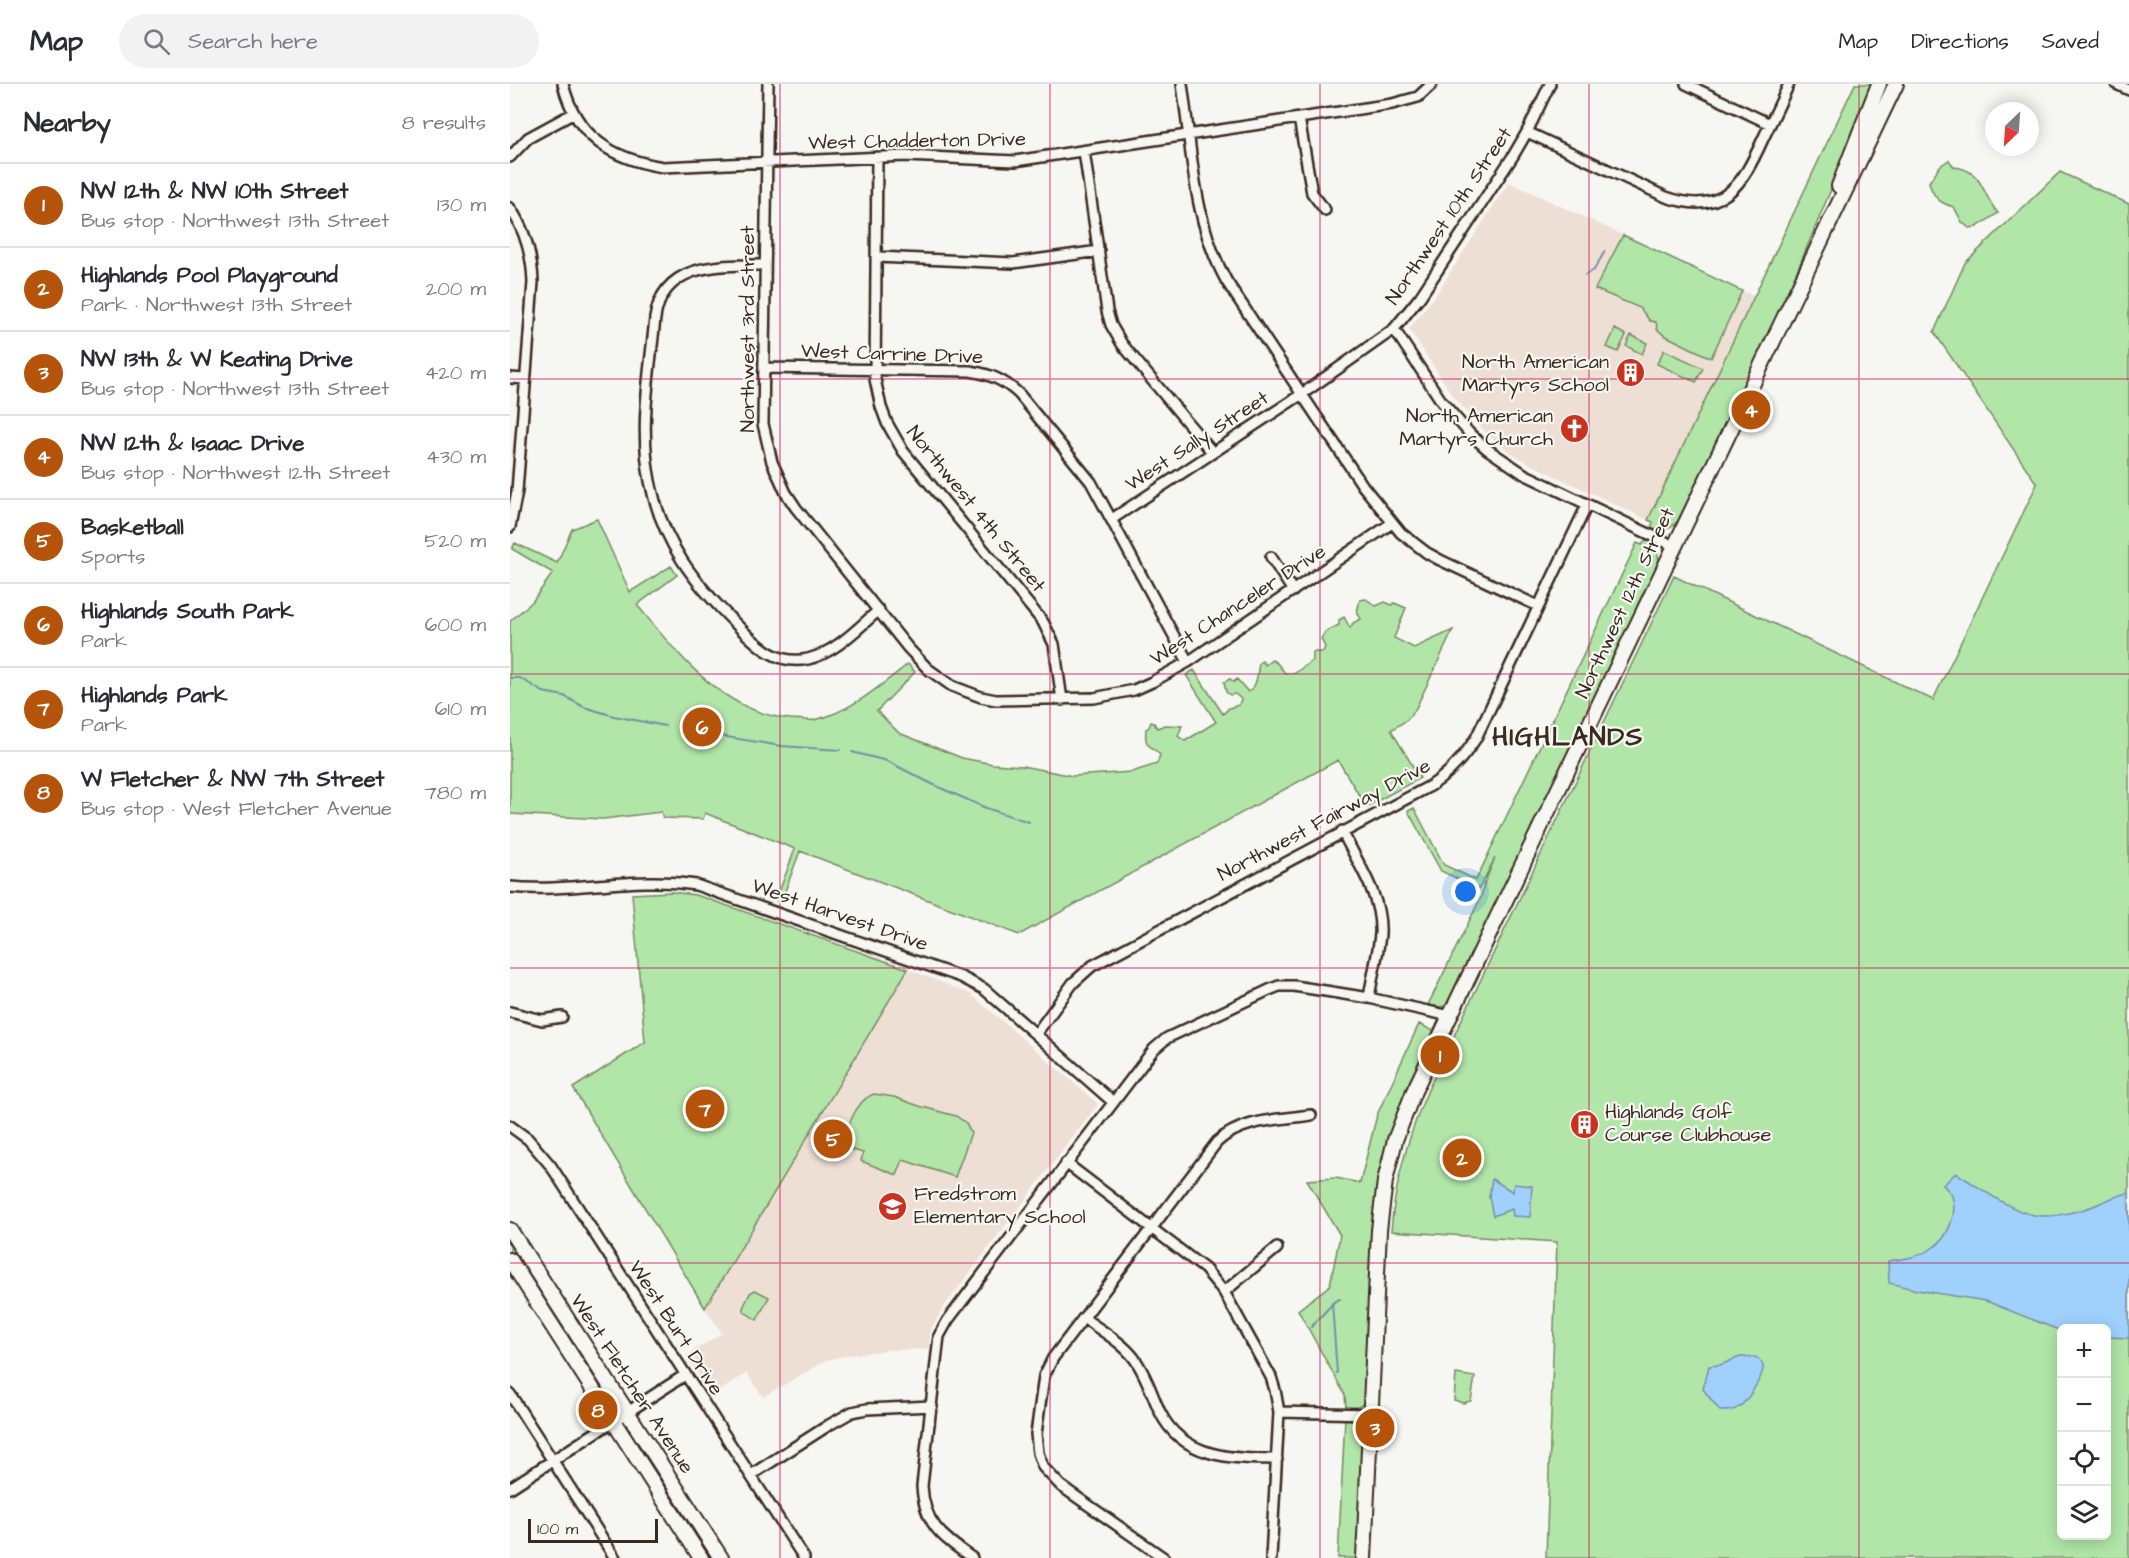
<!DOCTYPE html>
<meta charset="utf-8">
<style>
body{margin:0;font-family:"Architects Daughter",sans-serif;background:#f2f2f3;color:#2b2b33}
.controls{position:absolute;right:18px;bottom:18px;display:grid;overflow:hidden;border-radius:9px;box-shadow:0 3px 15px #0003}
.controls button{width:54px;height:54px;display:grid;place-items:center;padding:0;border:0;border-bottom:2px solid #e1e1e2;background:#fff;color:#2b2b33;font:30px sans-serif}
.compass{position:absolute;left:1475px;top:18px;width:54px;height:54px;border-radius:50%;background:#fff;box-shadow:0 3px 15px #0003;rotate:205deg}
.scale{position:absolute;left:18px;bottom:15px;width:130px;box-sizing:border-box;padding-left:6px;border:3px solid #3b2a1e;border-top:0;font-size:16px;line-height:21px;white-space:nowrap;color:#3b2a1e;-webkit-text-stroke:4px #f6f6f2;paint-order:stroke}
.you{position:absolute;left:956px;top:808px;width:21px;height:21px;margin:-15px;border:4px solid #fff;border-radius:50%;background:#1a73e8;box-shadow:0 0 0 9px #1a73e833}
.badge{display:grid;place-items:center;width:39px;height:39px;border-radius:50%;background:#b45309;color:#fff;font-size:20px;font-weight:700}
.pin{position:absolute;translate:-50% -50%;border:3px solid #fff;box-shadow:0 2px 6px #0006}
.list{margin:0;padding:0;list-style:none}
h2{display:flex;justify-content:space-between;align-items:center;height:78px;margin:0;padding:0 24px;font-size:26px}
h2 small{font-size:20px;font-weight:400;color:#7c7c81}
.list li{display:grid;grid-template-columns:39px 1fr auto;gap:18px;align-items:center;box-sizing:border-box;height:84px;padding:0 24px;border-top:2px solid #e1e1e2}
.list b{display:block;font-size:22px;white-space:nowrap}
.list p{margin:0;font-size:20px;white-space:nowrap;color:#7c7c81}
.list em{font-size:20px;font-style:normal;color:#7c7c81}
.icon{flex:none;width:33px;height:33px;fill:none;stroke:currentColor;stroke-width:2;stroke-linecap:round;stroke-linejoin:round}
.map{position:relative;flex:none;width:1619px;height:1474px;overflow:hidden}
header{display:flex;align-items:center;gap:36px;box-sizing:border-box;height:84px;padding:0 30px;background:#fff;border-bottom:2px solid #e1e1e2}
header strong{font-size:28px}
nav{display:flex;gap:33px;margin-inline-start:auto;font-size:21px}
.search{width:420px;height:54px;background:#f2f2f3;display:flex;align-items:center;gap:15px;box-sizing:border-box;padding:0 21px;border-radius:33px;color:#7c7c81;font-size:22px}
main{display:flex}
aside{flex:1;background:#fff}
.map>svg:first-child{display:block}
</style>
<header>
<strong>Map</strong>
<div class="search"><svg class="icon" aria-label="search" viewBox="0 0 24 24"><circle cx="10" cy="10" r="6"/><path d="M15 15l6 6"/></svg>Search here</div>
<nav><a>Map</a><a>Directions</a><a>Saved</a></nav>
</header>
<main>
<aside>
<h2>Nearby<small>8 results</small></h2>
<ul class="list">
<li><span class="badge">1</span><div><b>NW 12th &amp; NW 10th Street</b><p>Bus stop · Northwest 13th Street</p></div><em>130 m</em></li>
<li><span class="badge">2</span><div><b>Highlands Pool Playground</b><p>Park · Northwest 13th Street</p></div><em>200 m</em></li>
<li><span class="badge">3</span><div><b>NW 13th &amp; W Keating Drive</b><p>Bus stop · Northwest 13th Street</p></div><em>420 m</em></li>
<li><span class="badge">4</span><div><b>NW 12th &amp; Isaac Drive</b><p>Bus stop · Northwest 12th Street</p></div><em>430 m</em></li>
<li><span class="badge">5</span><div><b>Basketball</b><p>Sports</p></div><em>520 m</em></li>
<li><span class="badge">6</span><div><b>Highlands South Park</b><p>Park</p></div><em>600 m</em></li>
<li><span class="badge">7</span><div><b>Highlands Park</b><p>Park</p></div><em>610 m</em></li>
<li><span class="badge">8</span><div><b>W Fletcher &amp; NW 7th Street</b><p>Bus stop · West Fletcher Avenue</p></div><em>780 m</em></li>
</ul>
</aside>
<div class="map">
<svg width="1619" height="1474" viewBox="0 0 1619 1474">
<rect width="100%" height="100%" fill="#f6f6f2"/>
<filter id="ink" filterUnits="userSpaceOnUse"><feTurbulence type="fractalNoise" baseFrequency=".0167" numOctaves="2"/><feDisplacementMap in="SourceGraphic" scale="12" xChannelSelector="R" yChannelSelector="G"/><feConvolveMatrix kernelMatrix="1 2 1 2 8 2 1 2 1" color-interpolation-filters="sRGB"/></filter>
<g filter="url(#ink)">
<path fill="#eedfd5" d="M999,98L1245,213L1138,436L1020,380L1000,368L978,351L943,312L899,245L927,209Z
M398,885L461,910L588,1020L433,1224L422,1243L418,1265L379,1266L339,1271L317,1276L253,1313L237,1289L202,1312L176,1272L212,1249L195,1224Z"/>
<path fill="#b1e6a8" stroke="#768863" stroke-width="1.5" fill-rule="evenodd" d="M1345,0H1365L1277,211L1172,432C1163,443 1155,450 1141,444L1143,438L1138,436Z
M1439,76L1444,83C1474,86 1471,110 1488,129L1467,143L1459,144L1452,138L1444,123C1429,119 1423,113 1419,98L1430,82Z
M1550,88L1619,120V1474H1036L1047,1158L881,1147C885,1097 898,1052 918,1006L1164,492L1423,616L1527,400L1424,248L1455,179ZM1552,1244H1596V1452H1552Z
M1113,151L1232,207L1201,274L1154,251L1147,245L1146,238L1140,237L1130,224L1085,205Z
M1105,245L1116,251L1108,268L1097,263Z
M1121,251L1137,259L1132,270L1116,262Z
M1154,266L1193,284L1186,298L1147,280Z
M87,435L120,508L161,482L167,491L127,521C168,570 212,629 281,635C288,635 297,637 304,636C339,629 370,602 398,580L405,588L367,627L389,649L452,674L483,680L512,682L563,692L622,688L647,680L650,671C640,660 634,664 636,645L639,643L641,638L644,639L647,644L655,641L672,642L668,652L675,657L706,638L676,591L684,586L713,630L719,624L729,621L731,615L725,610L720,611L716,608L714,598L720,595L724,598L727,595L738,608C748,603 747,589 749,579L752,577L755,581L762,576L767,579L775,589H785L803,576V568H813L815,563L811,555L815,548L829,541V536L834,533L840,544L843,539L851,535L847,528L850,516L856,515L866,522L875,518L882,521L884,519L896,524L884,554L904,564L943,546L905,626L897,636L881,646L910,694L856,723L828,676L509,851L290,767L271,818L266,816L285,765L195,729L193,735L153,734L151,728L93,735L0,730V537L22,518L43,489L2,465L5,459L47,479L62,445Z
M1136,456C1147,461 1150,472 1148,483L939,920L931,923L918,921L971,813L974,800L985,774L969,805L931,787L898,727L904,724L934,781L966,796L1127,459L1132,461Z
M162,808L185,811L198,815L398,885L195,1224L63,1004L135,958L122,810Z
M909,940L926,948L890,1029L854,1319L847,1324H836L835,1311L788,1226L820,1201L830,1151L797,1096L826,1094L850,1099L867,1031Z
M364,1010L384,1013L409,1022L446,1032L456,1039L461,1049L445,1093L393,1076L387,1091L351,1077L353,1069L330,1062C338,1045 345,1016 364,1010Z
M321,1037L336,1042L324,1073L309,1067Z
M0,1157L57,1243L54,1246L38,1226L0,1167Z
M245,1206L259,1213L247,1236L235,1228L233,1224L240,1209Z
M946,1290L965,1293L961,1317L953,1319L944,1316Z
M835,1334L849,1337L854,1343L848,1474H828Z
M165,1419L175,1429L205,1474H197L163,1421Z"/>
<path fill="#9fd1fc" stroke="#778ea3" stroke-width="1.5" d="M1446,1089C1468,1102 1499,1126 1524,1131C1540,1134 1556,1130 1571,1126C1588,1122 1601,1112 1619,1109V1254L1597,1253L1596,1244H1552L1551,1247L1476,1217L1407,1206L1379,1199L1378,1177C1394,1175 1410,1173 1424,1163C1438,1154 1448,1128 1442,1112C1440,1108 1436,1104 1433,1101Z
M982,1095L1003,1108L1004,1100L1022,1102L1020,1133L1003,1132L1002,1125L983,1132L979,1113Z
M1230,1273H1246C1250,1276 1254,1280 1253,1285C1252,1294 1236,1319 1229,1323C1223,1327 1217,1327 1210,1327L1193,1305L1199,1282L1210,1281Z"/>
<g fill="none" stroke-linecap="round" stroke-linejoin="round">
<path stroke="#778ea3" stroke-width="2" d="M1075,191L1084,186L1095,167
M0,594H10L33,608L54,612L74,623L104,632L155,642
M168,645L271,662L330,666
M342,668L377,677L424,701L476,724L519,738
M822,1219L827,1289
M801,1243L825,1217L830,1215"/>
<defs>
<path id="street" d="M53,0C66,53 102,75 153,83L396,72L505,77L882,20L908,13L922,0
M258,0L253,340L262,378L276,409L286,424L398,564L418,585L442,602L471,613L486,616L584,614L624,606L642,598L678,578L882,439
M672,0C682,66 683,138 717,198L853,402L891,449L917,469L930,476L1028,522
M1176,0L1260,40
M1606,0L1619,6
M789,34L802,109L815,126
M1017,48L1156,113C1214,133 1232,101 1253,55C1262,36 1271,18 1279,0
M574,67L597,227L601,241L612,260L702,368
M0,73L18,54L64,29
M367,73L365,295L371,323L377,339L393,367L533,538L544,560L552,616
M0,124C16,147 22,171 23,198L7,407L0,443
M367,173L503,179L589,167
M255,181C211,181 153,178 145,234C140,287 129,343 140,397C152,458 184,499 228,542C247,561 268,582 298,575C325,569 348,544 369,526
M884,245L932,318L960,350L977,365L1014,390L1164,462
M254,284L460,287C480,290 494,296 509,310L581,398L678,578
M0,294L15,295
M602,435L792,310L884,245L910,213L1003,72L1017,48L1040,0
M761,473L783,507
M832,747C848,780 872,812 870,850C868,872 862,893 859,914
M0,803C62,809 125,791 186,801L451,893L474,905L603,1018
M0,928L32,936L52,933
M526,950L563,899L582,882L922,701C941,688 954,673 966,654L1077,421
M0,1042L18,1055L41,1082L294,1474
M556,1079L695,1185L714,1208L761,1293L765,1306L769,1328L761,1474
M714,1208L767,1164
M574,1234C590,1246 612,1258 624,1274C636,1290 642,1311 650,1328C672,1374 722,1375 767,1375
M0,1310L105,1474
M769,1328L860,1330
M241,1391L319,1341L342,1328L357,1325L422,1322
M0,1404L175,1291
M462,1474C433,1453 414,1441 412,1402L429,1252L438,1236L644,965L657,954L759,906L769,902H784L859,914L940,932
M654,1474L551,1402L533,1383L528,1369L526,1350L534,1292L543,1274L707,1058C732,1035 768,1036 801,1031"/>
<path id="secondary" d="M1329,102L1369,0
M0,1146L211,1474
M0,1176L191,1474
M854,1474L869,1146L875,1097L885,1056L904,1007L940,932L1386,0"/>
</defs>
<use href="#street" stroke="#3b2a1e" stroke-width="14"/>
<use href="#secondary" stroke="#3b2a1e" stroke-width="18"/>
<use href="#street" stroke="#f6f6f2" stroke-width="9"/>
<use href="#secondary" stroke="#f6f6f2" stroke-width="14"/>
</g>
</g>
<path fill="none" stroke="#c2185b" stroke-width="1.5" stroke-opacity="0.55" d="M270,0V1474M540,0V1474M810,0V1474M1079,0V1474M1349,0V1474M0,295H1619M0,590H1619M0,884H1619M0,1179H1619"/>
<defs>
<symbol id="building-disc" viewBox="-11 -11 22 22"><circle r="9.5" fill="#c8321e" stroke="#f6f6f2"/><path d="M-4-6H4V6H1V3H-1V6H-4ZM-2.5-4.3h1.7v1.8h-1.7ZM.8-4.3h1.7v1.8H.8ZM-2.5-1h1.7V.8h-1.7ZM.8-1h1.7V.8H.8Z" fill="#fff"/></symbol>
<symbol id="church-disc" viewBox="-11 -11 22 22"><circle r="9.5" fill="#c8321e" stroke="#f6f6f2"/><path d="M-1.2-6h2.4v3.5h3.3v2.4h-3.3V6h-2.4V-.1h-3.3v-2.4h3.3Z" fill="#fff"/></symbol>
<symbol id="school-disc" viewBox="-11 -11 22 22"><circle r="9.5" fill="#c8321e" stroke="#f6f6f2"/><path d="M0-5L7-2L0 1L-7-2ZM-4 1L0 2.5L4 1V4Q0 6-4 4Z" fill="#fff"/></symbol>
</defs>
<g fill-rule="evenodd">
<use href="#building-disc" x="1104" y="272" width="33" height="33"/>
<use href="#church-disc" x="1048" y="328" width="33" height="33"/>
<use href="#building-disc" x="1058" y="1024" width="33" height="33"/>
<use href="#school-disc" x="366" y="1106" width="33" height="33"/>
</g>
<g text-anchor="middle" dominant-baseline="central" stroke-width="4.5" stroke-linejoin="round" paint-order="stroke">
<g font-size="20" fill="#3b2a1e" stroke="#f6f6f2">
<text transform="translate(407 57) rotate(-1)">West Chadderton Drive</text>
<text transform="translate(939 132) rotate(-56)">Northwest 10th Street</text>
<text transform="translate(238 245) rotate(-90)">Northwest 3rd Street</text>
<text transform="translate(382 270) rotate(2)">West Carrine Drive</text>
<text transform="translate(687 357) rotate(-33)">West Sally Street</text>
<text transform="translate(466 425) rotate(51)">Northwest 4th Street</text>
<text transform="translate(1115 519) rotate(-65)">Northwest 12th Street</text>
<text transform="translate(728 521) rotate(-33)">West Chanceler Drive</text>
<text transform="translate(814 736) rotate(-28)">Northwest Fairway Drive</text>
<text transform="translate(330 831) rotate(19)">West Harvest Drive</text>
<text transform="translate(166 1244) rotate(57)">West Burt Drive</text>
<text transform="translate(122 1300) rotate(57)">West Fletcher Avenue</text>
</g>
<g font-size="20" fill="#3b2a1e" stroke="#f6f6f2" text-anchor="end">
<text x="1099" y="278">North American<tspan x="1099" dy="23">Martyrs School</tspan></text>
<text x="1043" y="332">North American<tspan x="1043" dy="23">Martyrs Church</tspan></text>
<text x="1095" y="1028" text-anchor="start">Highlands Golf<tspan x="1095" dy="23">Course Clubhouse</tspan></text>
<text x="404" y="1110" text-anchor="start">Fredstrom<tspan x="404" dy="23">Elementary School</tspan></text>
</g>
<g font-size="26" font-weight="bold" letter-spacing="1.5" fill="#3b2a1e" stroke="#f6f6f2">
<text x="1058" y="653">HIGHLANDS</text>
</g>
</g>
</svg>
<div class="controls">
<button>+</button>
<button>−</button>
<button><svg class="icon" aria-label="locate" viewBox="0 0 24 24"><circle cx="12" cy="12" r="6"/><path d="M12 2v4M12 18v4M2 12h4M18 12h4"/></svg></button>
<button><svg class="icon" aria-label="layers" viewBox="0 0 24 24"><path d="M12 4l9 5-9 5-9-5zM3 14l9 5 9-5"/></svg></button>
</div>
<svg class="compass" viewBox="-18 -18 36 36"><path d="M0-13l5 13h-10z" fill="#e53935"/><path d="M0 13l5-13h-10z" fill="#7c7c81"/></svg>
<div class="scale">100 m</div>
<div class="you"></div>
<div class="pin badge" style="left:930px;top:971px">1</div>
<div class="pin badge" style="left:952px;top:1074px">2</div>
<div class="pin badge" style="left:865px;top:1344px">3</div>
<div class="pin badge" style="left:1241px;top:326px">4</div>
<div class="pin badge" style="left:323px;top:1055px">5</div>
<div class="pin badge" style="left:192px;top:643px">6</div>
<div class="pin badge" style="left:195px;top:1025px">7</div>
<div class="pin badge" style="left:88px;top:1326px">8</div>
</div>
</main>
